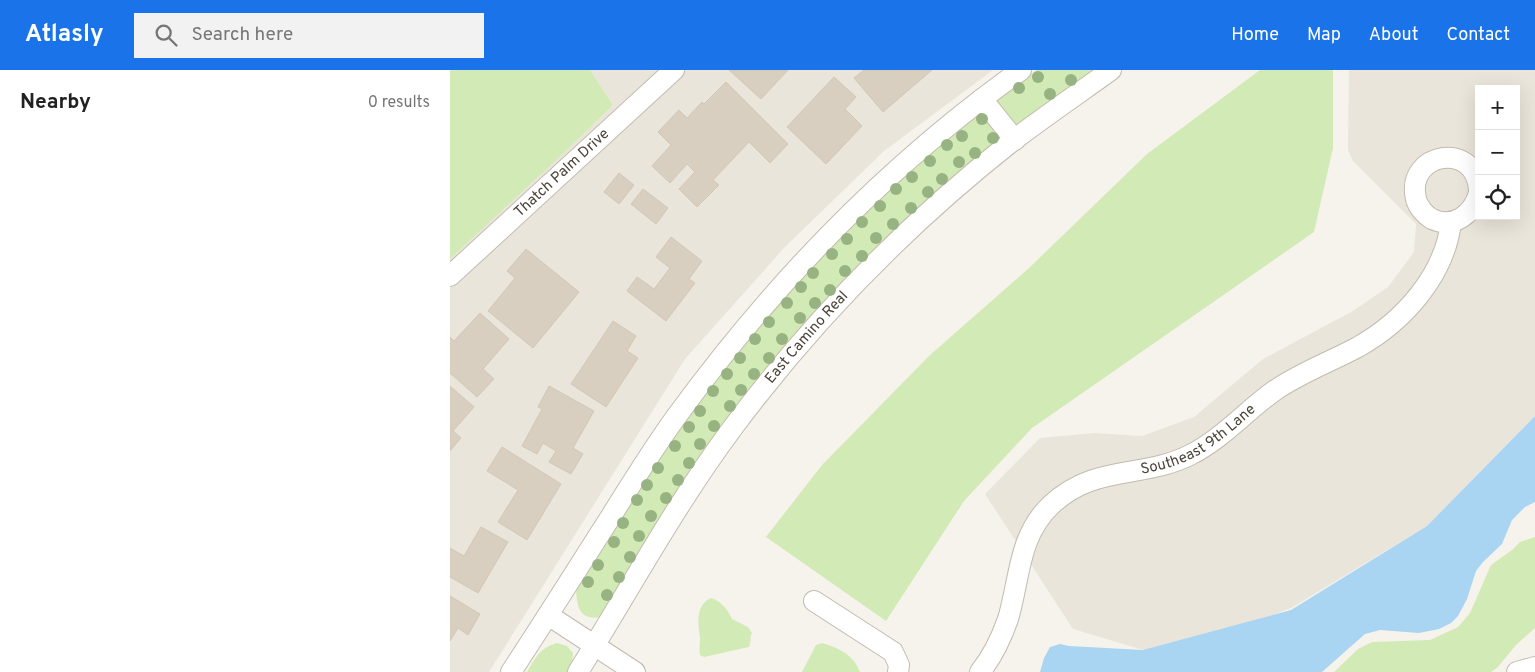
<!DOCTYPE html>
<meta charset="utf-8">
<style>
body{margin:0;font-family:Overpass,sans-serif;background:#f2f2f2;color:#222}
.controls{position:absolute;right:15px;top:15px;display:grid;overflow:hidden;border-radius:0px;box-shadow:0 5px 20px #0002}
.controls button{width:45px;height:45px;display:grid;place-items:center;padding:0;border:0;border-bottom:1px solid #e0e0e0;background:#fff;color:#222;font:25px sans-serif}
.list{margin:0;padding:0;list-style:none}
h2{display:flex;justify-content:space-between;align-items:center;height:65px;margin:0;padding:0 20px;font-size:21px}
h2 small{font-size:16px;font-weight:400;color:#767676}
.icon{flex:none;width:28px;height:28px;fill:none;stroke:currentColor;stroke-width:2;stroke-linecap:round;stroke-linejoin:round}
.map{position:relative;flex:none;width:1085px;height:602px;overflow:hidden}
header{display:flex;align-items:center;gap:30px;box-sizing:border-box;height:70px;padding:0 25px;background:#1a73e8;color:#fff}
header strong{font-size:24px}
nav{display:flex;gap:28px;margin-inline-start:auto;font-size:18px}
.search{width:350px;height:45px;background:#f2f2f2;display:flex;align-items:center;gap:12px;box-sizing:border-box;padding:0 18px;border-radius:0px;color:#767676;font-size:19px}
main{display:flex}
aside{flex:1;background:#fff}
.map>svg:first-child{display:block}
</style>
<header>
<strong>Atlasly</strong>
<div class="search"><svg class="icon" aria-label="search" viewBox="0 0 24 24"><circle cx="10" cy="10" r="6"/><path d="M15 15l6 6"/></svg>Search here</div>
<nav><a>Home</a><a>Map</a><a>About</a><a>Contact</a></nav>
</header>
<main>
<aside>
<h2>Nearby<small>0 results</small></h2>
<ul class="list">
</ul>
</aside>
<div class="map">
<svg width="1085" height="602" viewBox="0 0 1085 602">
<rect width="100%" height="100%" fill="#f6f3ec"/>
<path fill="#eae5da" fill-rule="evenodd" d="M140,0H543L434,81L334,178L235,289L39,602H0V189L115,82L163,35Z
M899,0H1085V346L977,456L841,538L791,557L693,580L623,559L535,424L590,368L644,363L692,366L744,347L813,289L903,241L938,217L964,182L966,154L903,91L898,80ZM1029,19H1066V146H1029Z"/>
<path fill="#d2eab5" d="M0,0H140L163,35L115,82L0,189Z
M587,0H647L573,52L566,55L560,52L546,36C549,20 575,9 587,0Z
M810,0H883V78L864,162L582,358L514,431L436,551L316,467L372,395L480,285L579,198L697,84Z
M530,44L537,45L551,66L550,70L432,173L151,547C129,551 127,536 126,519C184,426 242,334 313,252C351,208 391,165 434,126C463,99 493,74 523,48Z
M1085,467V558L1066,575L1048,597L1041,602H884L908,579L922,572L980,570L1008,557L1020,543L1041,495L1062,480L1070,472Z
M261,528C270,530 279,541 282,549L298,557L302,563C299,568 302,572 299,577L254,587L250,585C249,579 250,573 250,568C248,554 245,535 261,528Z
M107,573L117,576L123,583L122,594L117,602H77C86,587 90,578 107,573Z
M372,573C389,578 404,585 410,602H352L366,575Z"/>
<path fill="#a9d4f2" d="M1085,346V432L1075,437L1062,450L1052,474L1033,492L1026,501L1017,529L1008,546L1001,553L989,559L969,563L930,560L915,564L872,602H590L594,588L600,577L610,574L619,576L693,580L841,540L977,456Z"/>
<path fill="#d8cfc1" stroke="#d3c7b4" d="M279,0H338L311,29Z
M414,0H482L433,42L404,8Z
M384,7L406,27L395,39L412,56L376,94L337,57Z
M276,12L338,74L320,93L299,72L263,110L269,115L247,137L229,119L245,102L237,94L220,113L202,96L221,75L208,62L229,40L237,48L252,32L254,34Z
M169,103L184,115L169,134L154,122Z
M193,119L218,138L206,154L181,134Z
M221,167L252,191L239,209L245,213L216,251L177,221L187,207L204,219L220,198L206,187Z
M76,179L129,222L83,278L38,241L65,208L57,201Z
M30,243L59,269L33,299L44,309L27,327L0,303V267L4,271Z
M163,251L186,266L177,281L188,288L156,337L121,314Z
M0,316L24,337L3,361L11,368L0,381Z
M99,316L144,341L123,378L133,384L121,404L99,392L106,381L93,373L87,384L72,376L92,339L88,337Z
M52,377L111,414L77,470L48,452L68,420L37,401Z
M31,457L58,472L28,523L0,507V478L14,486Z
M0,526L30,544L18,565L8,558L0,571Z"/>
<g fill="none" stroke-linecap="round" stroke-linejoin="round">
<defs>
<g id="minor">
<path d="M532,29L565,70"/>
<path d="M1029,120C1026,70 955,82 966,129C968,137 975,145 982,149C1004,159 1023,144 1029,123"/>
<path id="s1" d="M0,206L224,0"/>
<path d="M364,531L443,582L449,595L448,602"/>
<path d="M98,545L185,602"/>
<path d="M61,602C94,552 126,501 158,451C180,416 202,380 226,347C322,215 438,95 571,0"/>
<path id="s2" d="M128,602C179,521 224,437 281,360C362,251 458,153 565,69C597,45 629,23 661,0"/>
<path id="s3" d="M530,602C543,586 551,569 558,549C570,509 568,466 601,435C644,394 692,409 740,385C772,369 796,341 824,321C850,303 880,292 908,277C954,251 995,205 1001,152"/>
<path d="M1067,602L1085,597"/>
</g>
</defs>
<use href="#minor" stroke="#c2bbae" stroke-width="22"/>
<use href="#minor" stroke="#fff" stroke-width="20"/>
</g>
<g fill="#97b381">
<circle cx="588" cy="7" r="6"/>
<circle cx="621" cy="10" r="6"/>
<circle cx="569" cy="18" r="6"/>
<circle cx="600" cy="24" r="6"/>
<circle cx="532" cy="49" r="6"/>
<circle cx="512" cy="66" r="6"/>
<circle cx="543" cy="68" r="6"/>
<circle cx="497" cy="75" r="6"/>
<circle cx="525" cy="83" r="6"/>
<circle cx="480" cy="91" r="6"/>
<circle cx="509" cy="92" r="6"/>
<circle cx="462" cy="107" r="6"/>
<circle cx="492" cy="109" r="6"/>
<circle cx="446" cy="119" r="6"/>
<circle cx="478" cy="122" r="6"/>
<circle cx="430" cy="136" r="6"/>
<circle cx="461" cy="138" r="6"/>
<circle cx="412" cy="152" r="6"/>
<circle cx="443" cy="154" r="6"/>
<circle cx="426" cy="168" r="6"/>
<circle cx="397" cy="169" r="6"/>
<circle cx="382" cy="184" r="6"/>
<circle cx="412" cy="186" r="6"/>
<circle cx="395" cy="201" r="6"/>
<circle cx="363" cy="203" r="6"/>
<circle cx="351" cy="217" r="6"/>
<circle cx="380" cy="220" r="6"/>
<circle cx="337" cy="233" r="6"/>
<circle cx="365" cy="233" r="6"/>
<circle cx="350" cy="248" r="6"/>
<circle cx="319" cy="252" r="6"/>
<circle cx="305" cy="269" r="6"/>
<circle cx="332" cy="269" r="6"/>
<circle cx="290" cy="288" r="6"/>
<circle cx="319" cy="288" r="6"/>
<circle cx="277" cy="304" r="6"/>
<circle cx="304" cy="304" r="6"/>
<circle cx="291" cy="320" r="6"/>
<circle cx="263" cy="321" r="6"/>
<circle cx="280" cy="336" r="6"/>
<circle cx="250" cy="341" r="6"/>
<circle cx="264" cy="356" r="6"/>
<circle cx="239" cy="357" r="6"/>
<circle cx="250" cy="374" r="6"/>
<circle cx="225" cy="376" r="6"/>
<circle cx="239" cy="393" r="6"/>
<circle cx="208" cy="398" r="6"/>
<circle cx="228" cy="410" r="6"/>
<circle cx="197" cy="415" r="6"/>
<circle cx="216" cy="428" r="6"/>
<circle cx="187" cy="430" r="6"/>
<circle cx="201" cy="446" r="6"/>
<circle cx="173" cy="453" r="6"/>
<circle cx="189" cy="466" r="6"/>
<circle cx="164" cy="472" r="6"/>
<circle cx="180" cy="487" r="6"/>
<circle cx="148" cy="495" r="6"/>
<circle cx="169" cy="507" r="6"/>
<circle cx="138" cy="512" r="6"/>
<circle cx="157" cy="525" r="6"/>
</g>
<g text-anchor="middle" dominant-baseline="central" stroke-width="4" stroke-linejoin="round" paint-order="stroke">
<g font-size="15" fill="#4b4439" stroke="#fff">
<text stroke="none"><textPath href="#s1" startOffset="152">Thatch Palm Drive</textPath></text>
<text stroke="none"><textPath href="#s2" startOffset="406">East Camino Real</textPath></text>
<text stroke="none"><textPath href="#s3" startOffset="348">Southeast 9th Lane</textPath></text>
</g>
</g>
</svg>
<div class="controls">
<button>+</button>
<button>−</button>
<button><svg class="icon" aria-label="locate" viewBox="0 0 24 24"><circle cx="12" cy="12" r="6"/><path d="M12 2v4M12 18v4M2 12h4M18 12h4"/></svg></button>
</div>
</div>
</main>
